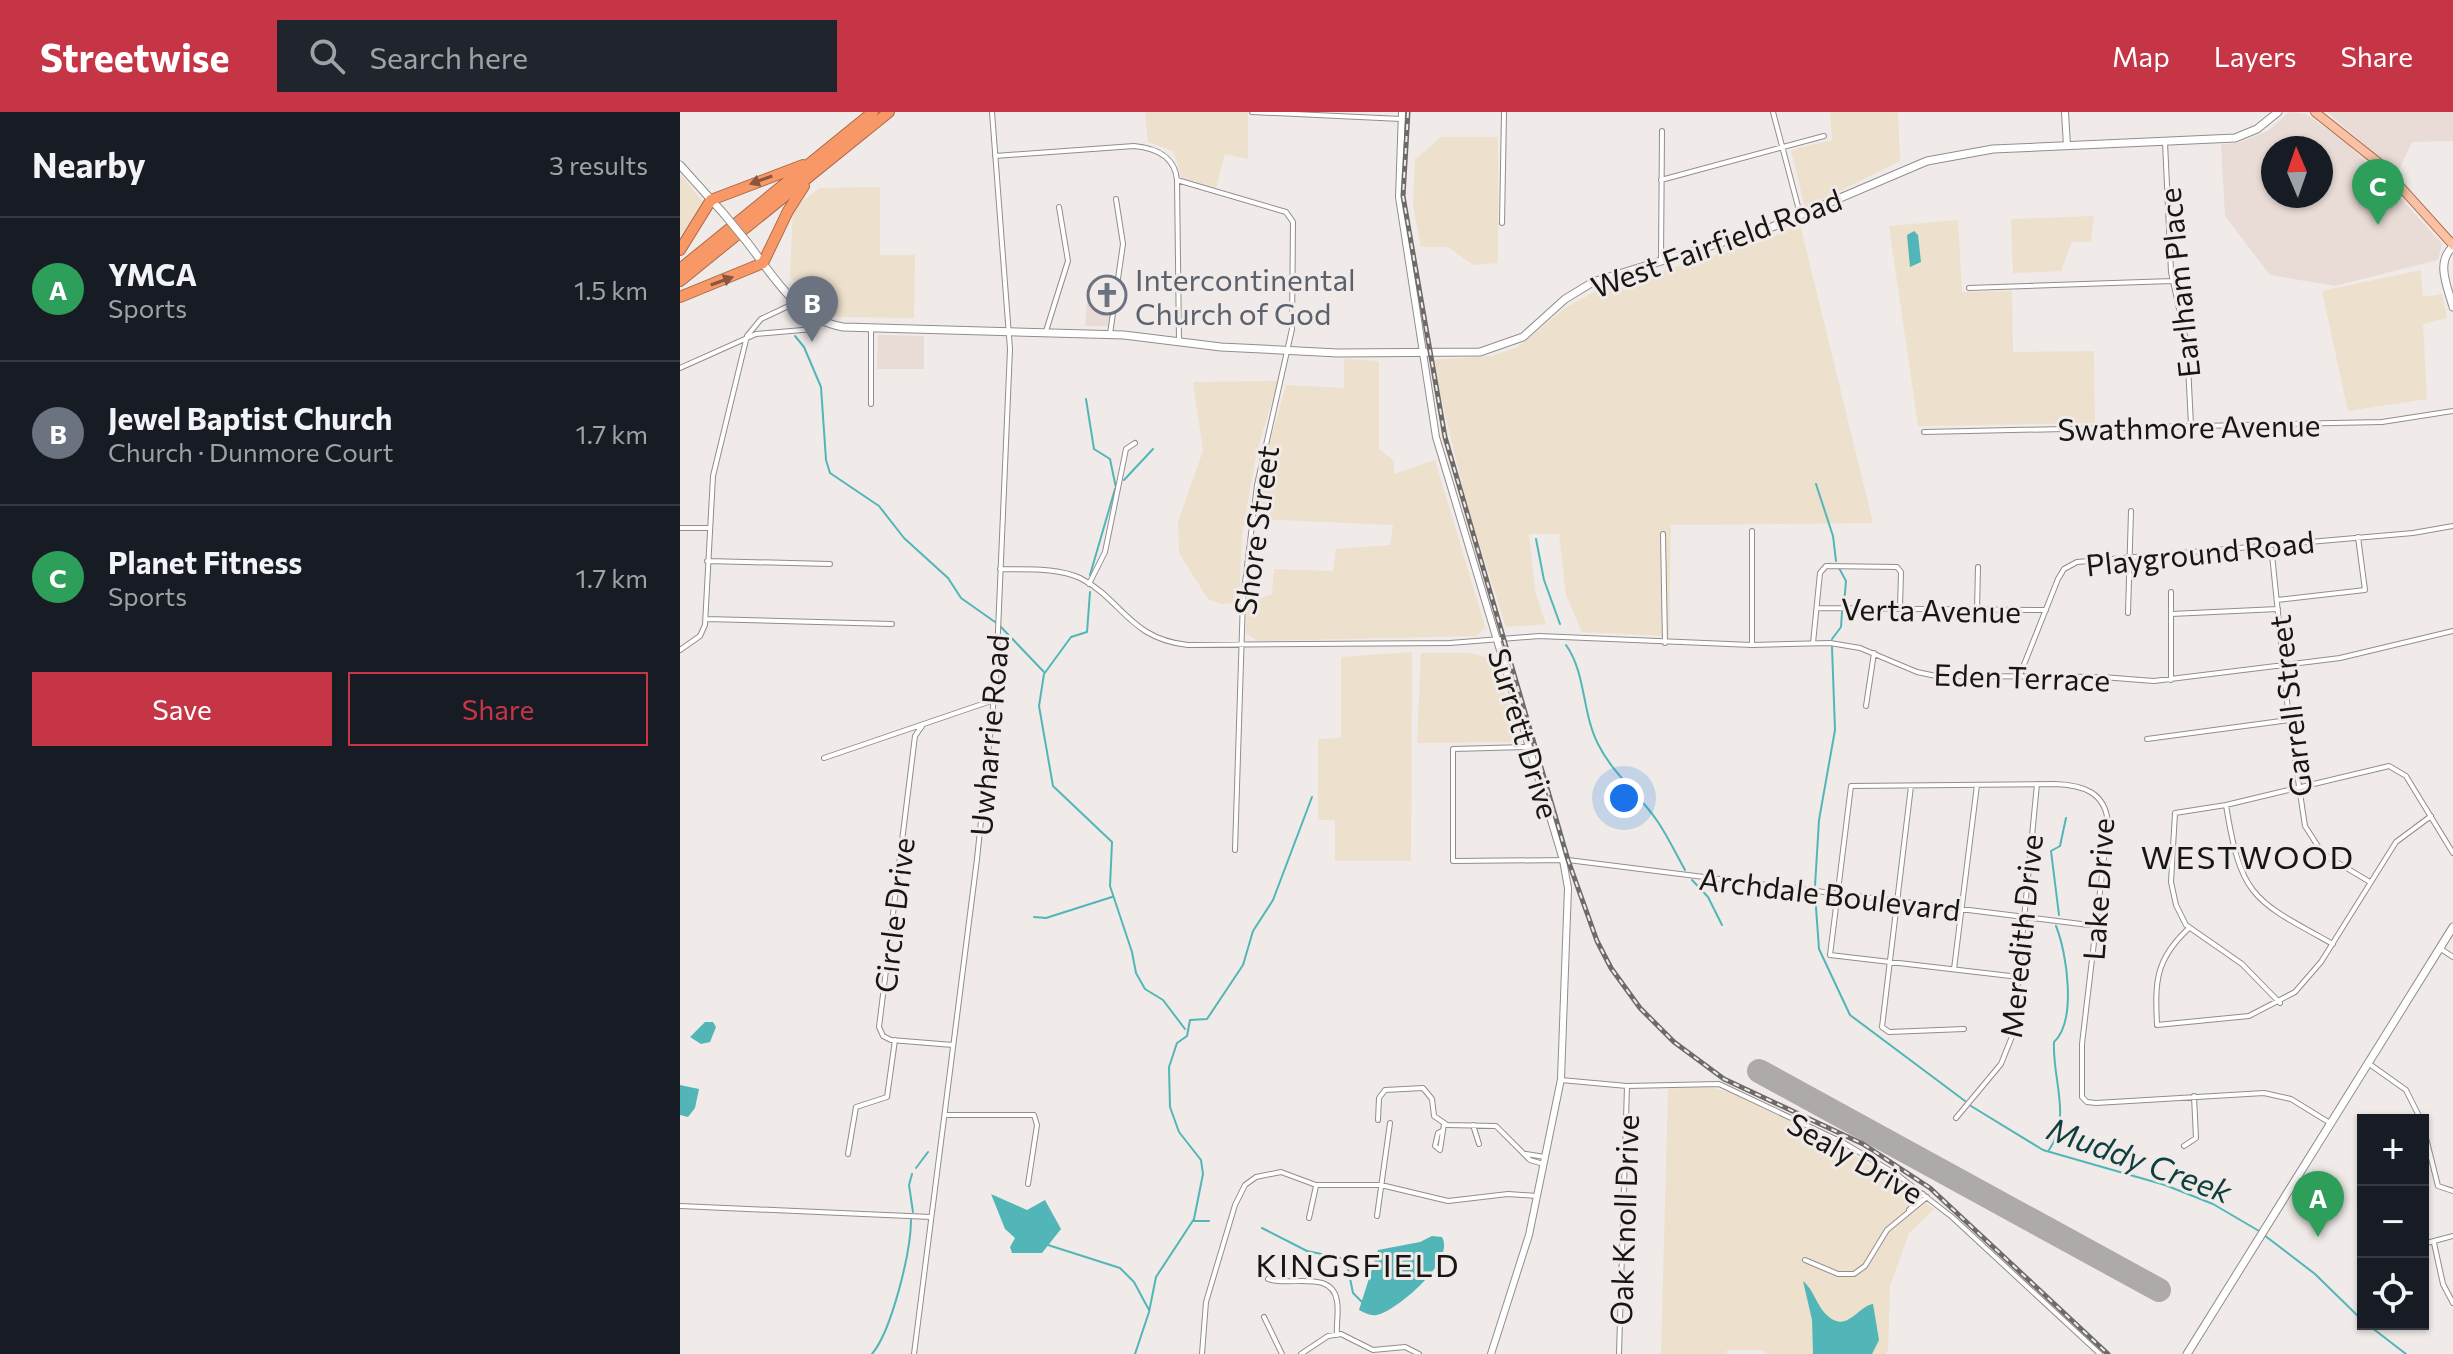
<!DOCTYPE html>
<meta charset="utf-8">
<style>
body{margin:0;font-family:Commissioner,sans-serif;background:#20242c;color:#f1f3f6}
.controls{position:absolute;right:24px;bottom:24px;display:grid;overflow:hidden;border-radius:0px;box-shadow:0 2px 6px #0004}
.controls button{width:72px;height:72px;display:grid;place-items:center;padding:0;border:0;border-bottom:2px solid #363941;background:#171b24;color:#f1f3f6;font:40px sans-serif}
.compass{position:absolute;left:1581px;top:24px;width:72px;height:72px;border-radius:50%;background:#171b24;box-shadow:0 2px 6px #0004;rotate:358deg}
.you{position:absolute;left:944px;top:686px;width:28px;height:28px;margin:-20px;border:6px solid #fff;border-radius:50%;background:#1a73e8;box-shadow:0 0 0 12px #1a73e833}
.badge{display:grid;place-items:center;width:52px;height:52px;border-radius:50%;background:#c53546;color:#fff;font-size:26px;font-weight:700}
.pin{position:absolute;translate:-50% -66px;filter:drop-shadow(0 2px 4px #0008)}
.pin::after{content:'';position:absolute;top:42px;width:28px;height:24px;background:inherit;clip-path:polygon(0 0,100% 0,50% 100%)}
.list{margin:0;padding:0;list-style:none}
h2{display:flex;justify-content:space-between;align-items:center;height:104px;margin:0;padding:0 32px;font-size:34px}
h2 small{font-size:26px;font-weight:400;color:#9ea1a6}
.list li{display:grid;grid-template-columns:52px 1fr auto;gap:24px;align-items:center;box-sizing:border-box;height:144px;padding:0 32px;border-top:2px solid #363941}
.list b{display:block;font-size:30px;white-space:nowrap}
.list p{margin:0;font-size:26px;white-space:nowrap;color:#9ea1a6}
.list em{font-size:26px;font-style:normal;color:#9ea1a6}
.actions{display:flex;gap:16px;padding:24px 32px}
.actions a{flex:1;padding:18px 0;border:2px solid #c53546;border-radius:0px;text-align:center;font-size:28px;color:#c53546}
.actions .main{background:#c53546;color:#fff}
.icon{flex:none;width:44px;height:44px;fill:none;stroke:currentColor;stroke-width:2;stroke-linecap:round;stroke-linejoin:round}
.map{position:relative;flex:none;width:1773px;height:1242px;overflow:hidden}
header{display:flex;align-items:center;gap:48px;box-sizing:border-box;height:112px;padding:0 40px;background:#c53546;color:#fff}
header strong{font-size:38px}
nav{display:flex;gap:44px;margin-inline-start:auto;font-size:28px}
.search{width:560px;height:72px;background:#20242c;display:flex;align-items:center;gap:20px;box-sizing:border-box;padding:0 28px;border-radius:0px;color:#9ea1a6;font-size:30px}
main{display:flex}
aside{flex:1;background:#171b24}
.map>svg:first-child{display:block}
</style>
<header>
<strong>Streetwise</strong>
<div class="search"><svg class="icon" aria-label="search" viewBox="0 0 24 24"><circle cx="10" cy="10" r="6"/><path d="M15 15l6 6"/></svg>Search here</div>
<nav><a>Map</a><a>Layers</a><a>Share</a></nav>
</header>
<main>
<aside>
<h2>Nearby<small>3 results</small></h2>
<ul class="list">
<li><span class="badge" style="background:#2e9e5b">A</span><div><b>YMCA</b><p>Sports</p></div><em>1.5 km</em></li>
<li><span class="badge" style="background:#6b7280">B</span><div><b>Jewel Baptist Church</b><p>Church · Dunmore Court</p></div><em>1.7 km</em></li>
<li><span class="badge" style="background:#2e9e5b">C</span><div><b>Planet Fitness</b><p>Sports</p></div><em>1.7 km</em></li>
</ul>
<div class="actions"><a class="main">Save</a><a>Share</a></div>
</aside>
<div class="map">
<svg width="1773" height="1242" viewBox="0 0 1773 1242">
<rect width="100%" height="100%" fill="#f0ebe8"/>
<path fill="#e9dbd6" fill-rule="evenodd" d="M1609,0L1626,2L1666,31L1699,62L1762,132L1758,148L1655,174L1590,163L1545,104L1541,32L1558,31L1588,19ZM1641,36V84H1593V36Z
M1647,0H1773V29L1732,30L1717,62Z
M408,176L433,178L428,214H405Z
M198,223L244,224V257H197Z"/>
<path fill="#ede0cc" d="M465,0H568V47L545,42L536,76L502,66L493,39L468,30Z
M1150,0H1218L1220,49L1125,96L1111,38L1152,28Z
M761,25H818V151L793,153L768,135H741L733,93L735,48Z
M0,62L24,91L0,124Z
M200,75V143H235L234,206L159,205L138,196L110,165L113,96L140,76Z
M1414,104L1411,130H1392L1381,159L1333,161L1331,107Z
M1278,108L1282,180L1332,179L1333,240L1414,239L1415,311L1238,314L1209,114Z
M1120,112L1193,411L991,413L989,524L902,520L886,483L879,422H849L855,479L866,512L826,515L787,393L752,248L812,244L838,235L885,196L920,177L1085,129Z
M1741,158L1743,185L1762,182L1767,206L1743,212L1747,287L1668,299L1642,179Z
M664,247L699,249V337L714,349V362L755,348L805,515L797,524L578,529L566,521L567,491L592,482L594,457L653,459L656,437L710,433L713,413L577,407L589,334L606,273L664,276Z
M598,269L577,339L562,424L559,491L541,492L528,487L499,441L498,409L523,339L513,270Z
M732,540L731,749H655V708H638V627L661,626V545Z
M741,541H790L805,545L818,555L839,630L737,631Z
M1026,974L1051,981L1159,1033L1254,1097L1229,1121L1210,1174L1208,1238L1205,1242H1088L1081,1238H1047V1242H981L988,977Z"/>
<path fill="#52b6b8" d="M1234,119L1238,123L1241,150L1230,155L1227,123Z
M25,910H33L36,915L30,930L21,932L10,925Z
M0,973L19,977L15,996L8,1005L0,1003Z
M311,1082L347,1098L365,1088L381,1117L362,1141H332L330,1135L335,1126L325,1117Z
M752,1124L762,1125C776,1149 716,1199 697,1203C690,1204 685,1201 679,1198L698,1138L740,1130Z
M1123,1169C1135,1179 1137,1196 1149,1205C1168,1220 1178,1194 1193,1192L1199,1228L1192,1242H1133L1132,1208Z"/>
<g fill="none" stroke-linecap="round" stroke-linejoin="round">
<path stroke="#52b6b8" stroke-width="2" d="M115,224L124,235L141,275L146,348L150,361L199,394L224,426L268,466L281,486L315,510
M406,287L414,337L430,347L436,376
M444,368L473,337
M1136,372L1153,424L1156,449
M856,427L864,468L880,512
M1159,456L1166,469L1164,492
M410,463L435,377
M410,480L407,520L391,525L364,562L359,594L373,674L432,730L430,774L452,840L456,861L465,877L483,888L505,917
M320,514L364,560
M1152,527L1161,515L1162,500
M886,533C906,561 902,601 918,632C933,662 959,682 978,710C988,725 996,742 1005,758
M1012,768L1028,785L1042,813
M1135,774L1139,708L1155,618L1152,535
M1135,782L1139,837L1170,903L1285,989
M1379,803L1371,739L1380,734L1386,706
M354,805L366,806L432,785
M1291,994L1363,1038L1485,1073L1533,1092L1579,1119
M1369,1038C1392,1005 1372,967 1374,930C1397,909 1387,841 1376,814
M236,1056L248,1040
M232,1062L229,1073L233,1100
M514,1109H529
M582,1116L627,1139L666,1147L673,1181L683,1191
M1584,1123L1635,1162L1683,1209
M368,1133L440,1156L454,1170L469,1198
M1687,1212L1726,1242
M192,1242C212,1218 231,1139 231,1108
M455,1242L469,1200L476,1165L514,1107L523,1062L521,1048L499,1020L490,995L489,955L497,931L507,924L510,908L527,907L563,853L573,819L593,788L632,685"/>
<path stroke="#aeaaa8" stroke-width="24" d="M1079,959L1479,1178"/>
<defs>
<path id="minor" d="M572,0L721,7
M1093,0L1120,102
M1485,30L1491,160L1507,233L1511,313
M315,44L454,34C476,36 495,45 497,68L499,230
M497,68L606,100L613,110L612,217L577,373L563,487L555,738
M981,68L1144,24
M822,111L824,0
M981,148L982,19
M1289,176L1492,169
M366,219L388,149L379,95
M430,222L443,132L436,87
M0,256L76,222L134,217
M191,292V216
M1244,320L1702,310L1773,299
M0,416H28
M1072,419V533
M983,422L985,531
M1591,433L1609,608L1625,714L1643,742L1690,770
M27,449L150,452
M320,457C346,458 376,455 400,466C442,487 449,527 508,533L770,531L859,524L1072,533L1150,531L1180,536L1237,560L1256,564L1422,565L1474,569L1660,546L1773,519
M409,472L425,440L446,337L455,331
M1491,480V568
M1597,488L1685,478L1678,425
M1137,496L1366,498
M1297,498L1298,455
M1448,501L1451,399
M1491,502L1598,497
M26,507L212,512
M1133,531L1140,461L1146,454L1217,455L1221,460L1220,496
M0,538L20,524L25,513L33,364L67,224L81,207L115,191
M1339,565L1378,467L1384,457L1397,450L1733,421L1773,414
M1186,594L1194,541
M242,614L235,624L199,915L203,924L211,928L273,933
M1467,627L1609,608
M849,635L773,637V749L888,748L1417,814
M144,646L314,588
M1231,674L1202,915L1209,920L1284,917
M1546,693C1561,786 1573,788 1653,832
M1508,817C1475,848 1475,870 1477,913L1569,904L1615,880L1641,850L1716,730L1751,704
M1761,837L1773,845
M1274,857L1297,673
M1339,865L1150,843L1171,674L1375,672C1403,673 1426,680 1428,712L1402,932V985L1407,990L1416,991L1584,981L1611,987L1650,1011
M1600,891L1562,852L1506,813L1496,793L1491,770L1495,701L1546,693L1709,654L1726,664L1773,741
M1688,951L1726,978L1741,1008
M881,968L947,974L1039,972L1164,1031L1219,1064L1272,1105L1420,1242
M265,1003H354L357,1013L348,1072
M1276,1006L1321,952L1333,922L1357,672
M698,1008L699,986L705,978L743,976L752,987L754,1004L767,1013L816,1014L850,1048L863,1052
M793,1013L799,1032
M1743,1014L1758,1074L1773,1079
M762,1019L758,1021L755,1034L760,1038L764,1012
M1504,1034L1516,1026L1514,984
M168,1042L176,995L207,985L215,928
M846,1042L865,1045
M0,1094L251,1105
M1229,1098L1243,1082
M697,1104L710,1011
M629,1106L636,1074
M1754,1131L1763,1172L1773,1191
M1743,1132L1773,1124
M1125,1148L1158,1162H1174L1185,1154L1207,1118L1247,1085
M588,1167C609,1175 652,1157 657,1189C659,1200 656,1212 657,1223
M584,1205L602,1242
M234,1242L297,747L316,566L330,237L312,0
M522,1242L526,1190L555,1093L565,1073L576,1065L601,1060L636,1073H701L768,1089L828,1082L857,1084
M621,1242L648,1224L661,1222L693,1238L725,1235L739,1242
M939,1242L947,974"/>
<path id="tertiary" d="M722,0L719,85L756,325L883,748L888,776L881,967L849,1123L811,1242
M1385,0L1387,34"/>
<path id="secondary" d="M0,53L44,102
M67,130C94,165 117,207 163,215L444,223L541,235L658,241L800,240L843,225L885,187L913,170L1092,115L1247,49L1313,37L1555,26L1577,17L1598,0
M1773,135C1755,150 1768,176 1773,195
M1507,1242L1773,815"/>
<path id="primary" d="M1635,0L1699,51L1773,133"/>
<path id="motorway" d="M0,138L31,88L123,53
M0,157L193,0
M0,169L209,0
M0,185L83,151L108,99L124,74"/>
</defs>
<use href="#minor" stroke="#938d8c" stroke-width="6"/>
<use href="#tertiary" stroke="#938d8c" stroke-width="8"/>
<use href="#secondary" stroke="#938d8c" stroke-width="9"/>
<use href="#primary" stroke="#aa6a4a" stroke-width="10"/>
<use href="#motorway" stroke="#aa6a4a" stroke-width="12"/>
<use href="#minor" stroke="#fff" stroke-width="4"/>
<use href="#tertiary" stroke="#fff" stroke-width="6"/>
<use href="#secondary" stroke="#fff" stroke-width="7"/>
<use href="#primary" stroke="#fbc1a4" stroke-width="8"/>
<use href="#motorway" stroke="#f89867" stroke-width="10"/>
<defs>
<path id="rail" d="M728,0L723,84L765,325L888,748L917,829L931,856L960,896L994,930L1044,967L1183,1032L1250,1076L1428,1242"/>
</defs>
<use href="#rail" stroke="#6d6a68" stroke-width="5"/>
<use href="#rail" stroke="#f0ebe8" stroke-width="2" stroke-dasharray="6" stroke-linecap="butt"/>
<defs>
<path id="secondary-bridge" d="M44,102L67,130"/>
</defs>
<use href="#secondary-bridge" stroke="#938d8c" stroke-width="9" stroke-linecap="butt"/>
<use href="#secondary-bridge" stroke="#fff" stroke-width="7"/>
</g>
<defs><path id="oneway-solid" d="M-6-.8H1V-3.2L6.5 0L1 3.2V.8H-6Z" transform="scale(2)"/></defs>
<g fill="#88573e">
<use href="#oneway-solid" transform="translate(81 68) rotate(160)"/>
<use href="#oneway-solid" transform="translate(42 169) rotate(-20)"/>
</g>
<defs>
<symbol id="church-ring" viewBox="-11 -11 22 22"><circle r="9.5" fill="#f0ebe8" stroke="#6b7280" stroke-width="1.5"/><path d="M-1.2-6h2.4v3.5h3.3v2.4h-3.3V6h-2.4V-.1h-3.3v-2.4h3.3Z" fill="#6b7280"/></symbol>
</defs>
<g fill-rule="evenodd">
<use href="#church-ring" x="405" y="161" width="44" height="44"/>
</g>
<g text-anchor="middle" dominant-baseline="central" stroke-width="6" stroke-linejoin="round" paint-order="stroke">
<g font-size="30" fill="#181615" stroke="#f0ebe8">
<text transform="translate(1036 130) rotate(-20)">West Fairfield Road</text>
<text transform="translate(1498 171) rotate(-96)">Earlham Place</text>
<text transform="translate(1509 314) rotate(-1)">Swathmore Avenue</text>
<text transform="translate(575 418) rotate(-82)">Shore Street</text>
<text transform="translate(1520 440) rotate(-6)">Playground Road</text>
<text transform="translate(1251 497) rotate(1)">Verta Avenue</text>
<text transform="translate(1342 564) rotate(2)">Eden Terrace</text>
<text transform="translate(1609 594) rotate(-97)">Garrell Street</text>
<text transform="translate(845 621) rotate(73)">Surrett Drive</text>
<text transform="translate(308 623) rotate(-85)">Uwharrie Road</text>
<text transform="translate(1417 777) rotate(-86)">Lake Drive</text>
<text transform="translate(1150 781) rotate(7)">Archdale Boulevard</text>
<text transform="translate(213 803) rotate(-83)">Circle Drive</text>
<text transform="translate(1340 824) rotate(-84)">Meredith Drive</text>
<text transform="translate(1176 1045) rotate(30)">Sealy Drive</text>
<text transform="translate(943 1108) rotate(-88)">Oak Knoll Drive</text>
</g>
<g font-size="30" fill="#5b616d" stroke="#f0ebe8" text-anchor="start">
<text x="455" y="166">Intercontinental<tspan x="455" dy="34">Church of God</tspan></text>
</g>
<g font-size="32" letter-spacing="2" fill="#181615" stroke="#f0ebe8">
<text x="1568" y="744">WESTWOOD</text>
<text x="678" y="1152">KINGSFIELD</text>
</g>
<g font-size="32" font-style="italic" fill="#0f3e3f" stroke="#f0ebe8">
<text transform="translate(1460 1047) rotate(20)">Muddy Creek</text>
</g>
</g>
</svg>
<div class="controls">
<button>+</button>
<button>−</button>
<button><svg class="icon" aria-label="locate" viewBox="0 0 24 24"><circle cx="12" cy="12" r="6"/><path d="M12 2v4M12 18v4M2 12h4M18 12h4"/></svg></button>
</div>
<svg class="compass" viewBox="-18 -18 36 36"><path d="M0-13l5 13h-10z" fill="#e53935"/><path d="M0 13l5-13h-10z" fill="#9ea1a6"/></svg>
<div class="you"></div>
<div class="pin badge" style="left:1638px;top:1125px;background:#2e9e5b">A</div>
<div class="pin badge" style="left:132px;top:230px;background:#6b7280">B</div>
<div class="pin badge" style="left:1698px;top:113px;background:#2e9e5b">C</div>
</div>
</main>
